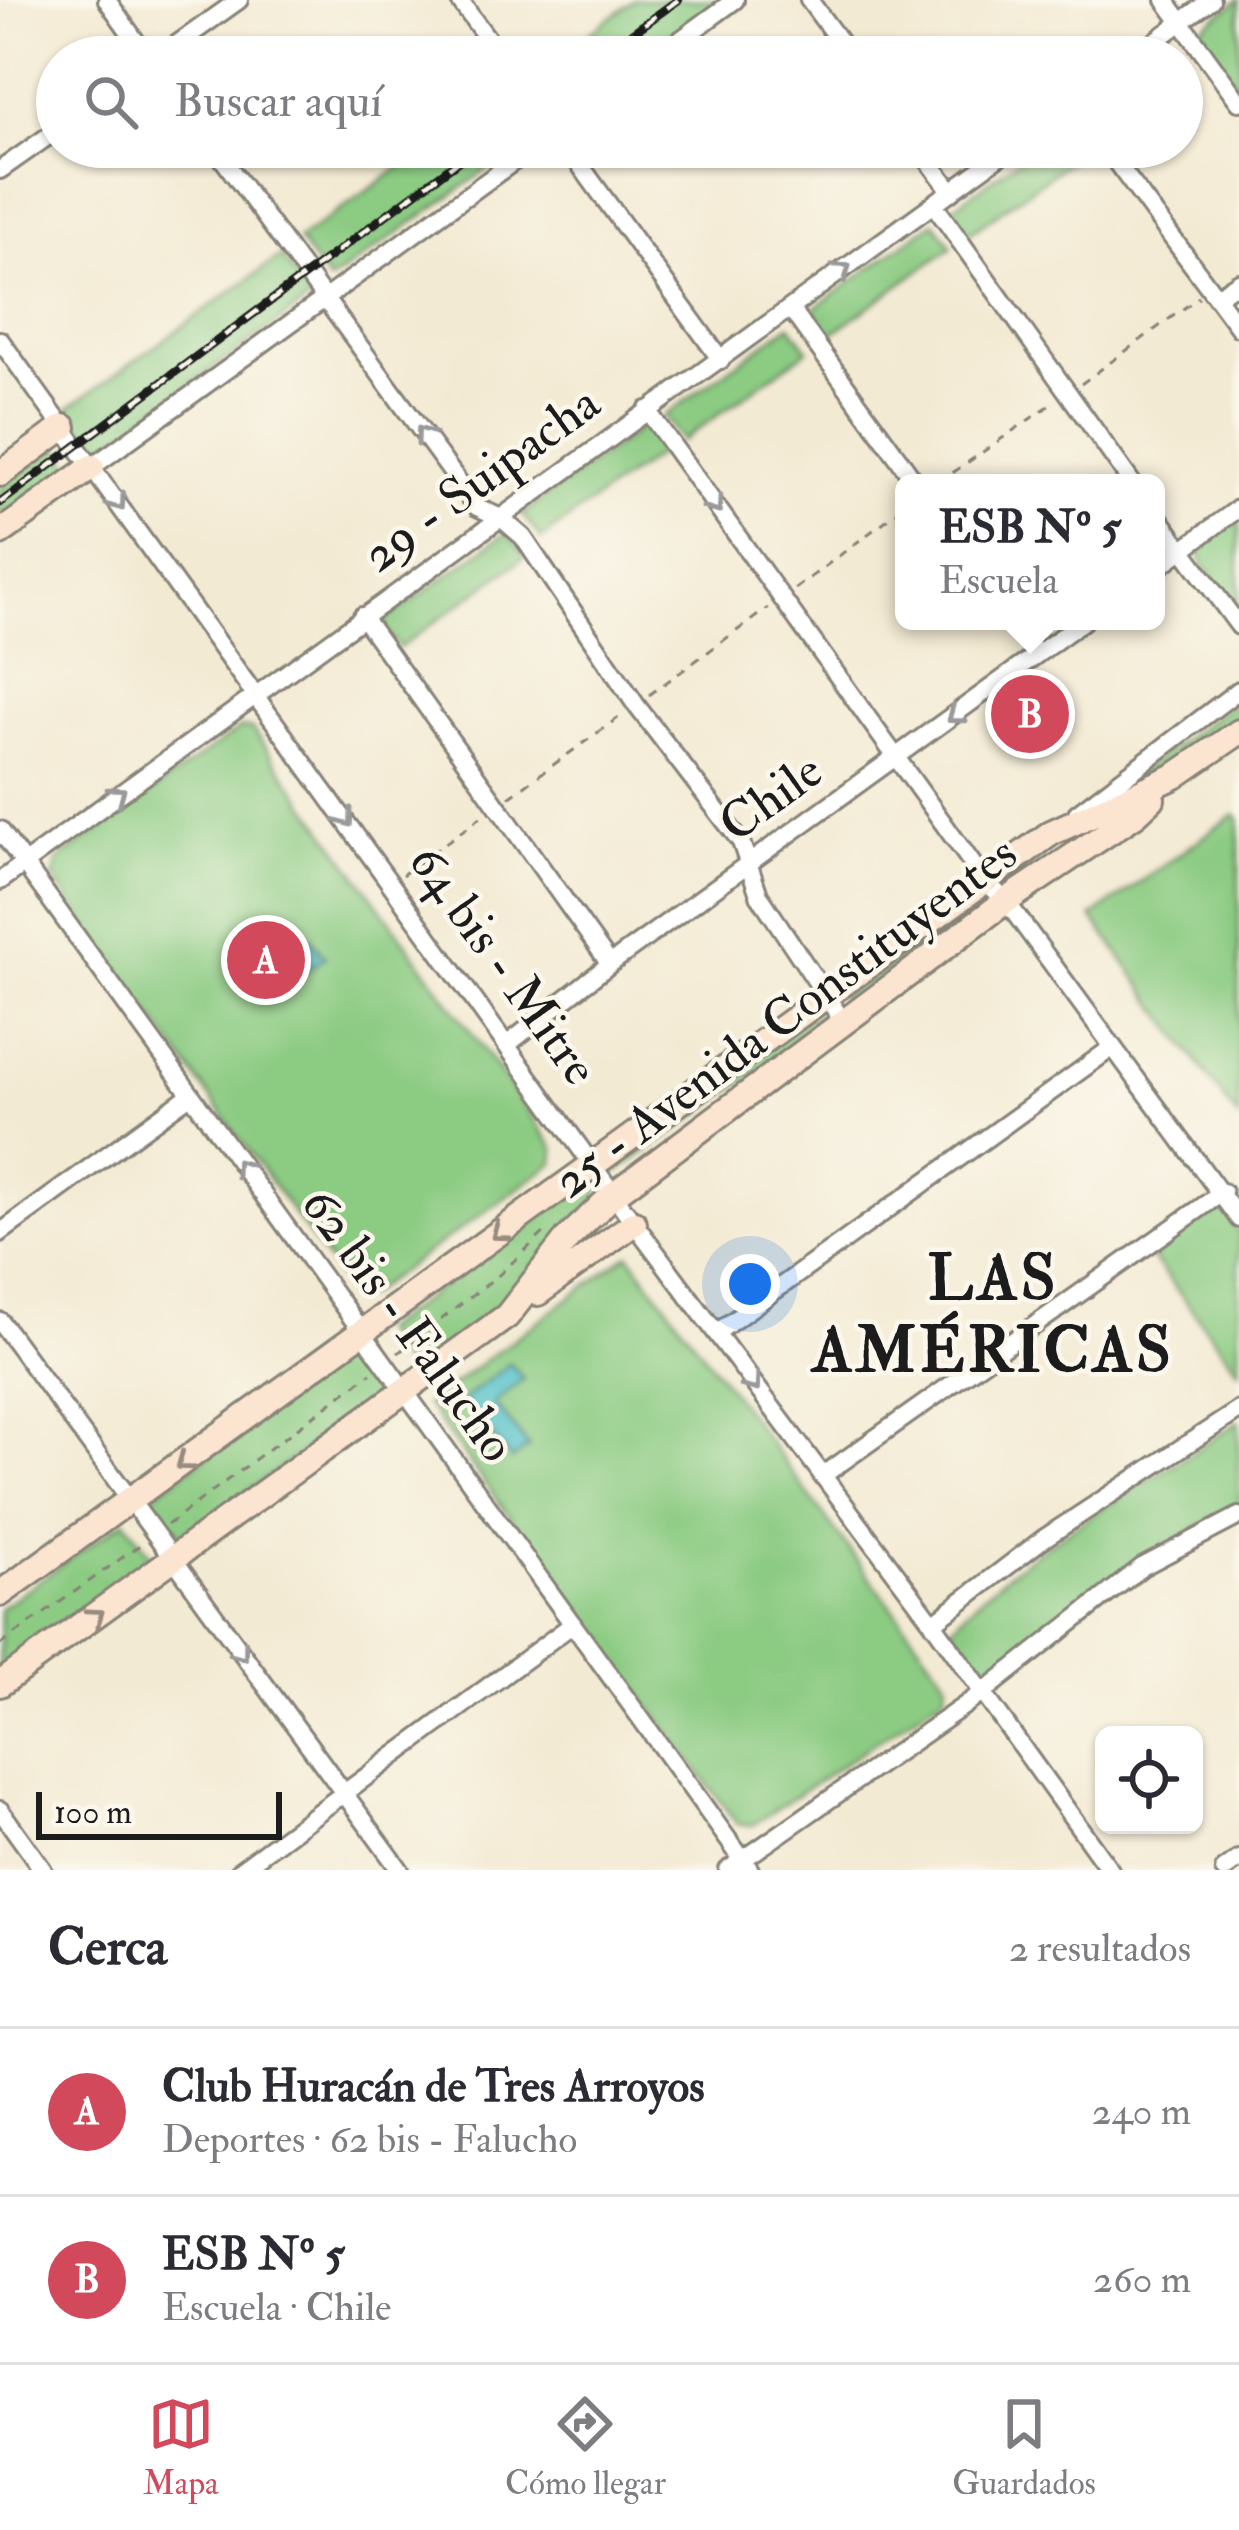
<!DOCTYPE html>
<html lang="es">
<meta charset="utf-8">
<style>
body{margin:0;font-family:"IM FELL Double Pica",serif;background:#f2f2f3;color:#2b2b33}
.controls{position:absolute;right:36px;bottom:36px;display:grid;overflow:hidden;border-radius:18px;box-shadow:0 3px 9px #0004}
.controls button{width:108px;height:108px;display:grid;place-items:center;padding:0;border:0;border-bottom:3px solid #e1e1e2;background:#fff;color:#2b2b33;font:60px sans-serif}
.scale{position:absolute;left:36px;bottom:30px;width:246px;box-sizing:border-box;padding-left:12px;border:6px solid #1c1c1c;border-top:0;font-size:33px;line-height:42px;white-space:nowrap;color:#1c1c1c;-webkit-text-stroke:9px #fbf7ec;paint-order:stroke}
.you{position:absolute;left:750px;top:1284px;width:42px;height:42px;margin:-30px;border:9px solid #fff;border-radius:50%;background:#1a73e8;box-shadow:0 0 0 18px #1a73e833}
.badge{display:grid;place-items:center;width:78px;height:78px;border-radius:50%;background:#d1495b;color:#fff;font-size:39px;font-weight:700}
.pin{position:absolute;translate:-50% -50%;border:6px solid #fff;box-shadow:0 3px 12px #0006}
.popup{position:absolute;left:895px;top:474px;width:270px;height:156px;box-sizing:border-box;display:grid;place-content:center;border-radius:18px;background:#fff;filter:drop-shadow(0 3px 9px #0005);font-size:39px;white-space:nowrap;color:#7c7c81}
.popup b{font-size:45px;color:#2b2b33}
.popup::after{content:'';position:absolute;left:50%;top:100%;margin-left:-24px;border:24px solid transparent;border-top-color:#fff}
.list{margin:0;padding:0;list-style:none}
h2{display:flex;justify-content:space-between;align-items:center;height:156px;margin:0;padding:0 48px;font-size:51px}
h2 small{font-size:39px;font-weight:400;color:#7c7c81}
.list li{display:grid;grid-template-columns:78px 1fr auto;gap:36px;align-items:center;box-sizing:border-box;height:168px;padding:0 48px;border-top:3px solid #e1e1e2}
.list b{display:block;font-size:45px;white-space:nowrap}
.list p{margin:0;font-size:39px;white-space:nowrap;color:#7c7c81}
.list em{font-size:39px;font-style:normal;color:#7c7c81}
.icon{flex:none;width:66px;height:66px;fill:none;stroke:currentColor;stroke-width:2;stroke-linecap:round;stroke-linejoin:round}
.map{position:relative;flex:none;width:1239px;height:1870px;overflow:hidden}
.search{position:absolute;background:#fff;box-shadow:0 3px 9px #0004;left:36px;right:36px;top:36px;height:132px;display:flex;align-items:center;gap:30px;box-sizing:border-box;padding:0 42px;border-radius:66px;color:#7c7c81;font-size:45px}
.sheet{height:492px;background:#fff}
nav{display:flex;justify-content:space-around;align-items:center;box-sizing:border-box;height:168px;border-top:3px solid #e1e1e2;background:#fff;font-size:33px;color:#7c7c81}
nav a{display:grid;justify-items:center;gap:6px}
nav .on{color:#d1495b}
.map>svg:first-child{display:block}
</style>
<div class="map">
<svg width="1239" height="1870" viewBox="0 0 1239 1870">
<rect width="100%" height="100%" fill="#fbf7ec"/>
<filter id="ink" filterUnits="userSpaceOnUse"><feTurbulence type="fractalNoise" baseFrequency=".00833" numOctaves="2"/><feDisplacementMap in="SourceGraphic" scale="24" xChannelSelector="R" yChannelSelector="G"/><feConvolveMatrix kernelMatrix="1 2 1 2 8 2 1 2 1" color-interpolation-filters="sRGB"/></filter>
<filter id="wash" filterUnits="userSpaceOnUse"><feTurbulence type="fractalNoise" baseFrequency=".004" numOctaves="4" result="noise"/><feDisplacementMap in="SourceGraphic" scale="48" xChannelSelector="R" yChannelSelector="G"/><feGaussianBlur stdDeviation="2.7" result="paint"/><feColorMatrix in="noise" values="0 0 0 0 0 0 0 0 0 0 0 0 0 0 0 0 0 1.4 0 .05"/><feComposite in="paint" operator="in"/></filter>
<g filter="url(#wash)">
<rect width="100%" height="100%" fill="#f3ead3"/>
<path fill="#8bcb82" stroke="#54744f" stroke-width="3" d="M634,0H722L645,57H557Z
M1239,0V88L1201,41V28Z
M429,147H519L329,282L298,240Z
M1036,147H1089L967,235L949,210Z
M934,222L952,247L826,338L808,313Z
M281,256L311,299L98,451L67,409Z
M790,325L808,350L682,441L664,416Z
M648,423L667,448L541,539L522,514Z
M58,447L73,468L0,521V489Z
M1239,518V614L1203,564L1199,549Z
M507,532L525,557L399,648L381,623Z
M1239,699V717L1142,784L1097,803Z
M240,728L252,729L555,1149L554,1163L366,1296L352,1295L53,878L58,860Z
M1235,814L1239,819L1238,1118L1092,917Z
M980,895L988,905L847,1006L840,996Z
M822,1010L829,1020L617,1173L610,1164Z
M586,1182L593,1183L599,1191L597,1197L501,1308L410,1374L380,1331Z
M1215,1209L1226,1213L1239,1234V1370L1152,1258Z
M629,1254L947,1681L945,1695L751,1826L737,1824L426,1404Z
M352,1352L383,1394L183,1538L152,1496Z
M1239,1421V1504L1111,1579L988,1679L951,1628C1023,1544 1150,1486 1239,1421Z
M125,1520L156,1563L0,1672V1608Z"/>
<path fill="#53c1c9" stroke="#386e72" stroke-width="3" d="M311,938L325,957L271,997L257,978Z
M510,1363L523,1379L494,1403L529,1447L512,1460L463,1400Z"/>
</g>
<g filter="url(#ink)">
<g fill="none" stroke-linecap="round" stroke-linejoin="round">
<defs>
<path id="street" d="M107,0L147,57
M459,0L501,57
M809,0L851,57
M1165,0L1239,102
M159,57L239,0
M657,57L735,0
M1134,57L1211,0
M214,147L477,507L501,518L523,537L636,705L741,842L759,895L844,1023
M567,147L721,360
M918,147L952,192
M1105,147L1239,328
M0,170L57,130
M935,206L1132,483
M1216,297L1239,282
M790,308L916,483
M0,340L634,1223L933,1623L1110,1870
M647,410L984,880L1006,901L1239,1219
M92,467L534,147
M1156,514L1239,626
M1156,569L1239,508
M362,616L610,964
M1014,621L1037,653
M1077,813L1239,690
M0,830L750,1870
M0,881L1012,147
M508,1044L610,964L1083,621
M0,1233L190,1095
M0,1321L400,1870
M716,1333L1113,1047
M822,1476L1223,1192
M933,1623L1043,1539L1239,1410
M0,1810L43,1870
M240,1870L573,1624
M728,1870L981,1694L1142,1567L1239,1516
M1224,1870L1239,1859"/>
<path id="secondary" d="M0,474L64,427
M0,533L92,467
M538,1293L634,1223
M0,1594L1051,833L1175,776L1239,732
M0,1684L507,1316L567,1239L614,1194L1006,901L1136,814L1152,799"/>
</defs>
<use href="#street" stroke="#888378" stroke-width="22"/>
<use href="#secondary" stroke="#888378" stroke-width="30"/>
<path stroke="#888378" stroke-width="3" stroke-dasharray="9 9" stroke-linecap="butt" d="M1081,384L1199,297
M938,483L1053,403
M795,589L904,507
M649,695L768,608
M509,797L622,715
M402,875L481,817
M398,1353L500,1274L548,1229
M167,1525L371,1373
M0,1645L140,1545"/>
<use href="#street" stroke="#fff" stroke-width="16"/>
<use href="#secondary" stroke="#fce5d0" stroke-width="24"/>
<defs>
<path id="rail" d="M599,57L678,0
M0,503L477,147"/>
</defs>
<use href="#rail" stroke="#1c1c1c" stroke-width="9"/>
<use href="#rail" stroke="#fbf7ec" stroke-width="4.5" stroke-dasharray="14" stroke-linecap="butt"/>
</g>
<defs><path id="oneway-chevron" d="M-2-3.5L2.5 0L-2 3.5" fill="none" stroke-width="1.6" stroke-linecap="round" stroke-linejoin="round" transform="scale(3)"/></defs>
<g stroke="#999">
<use href="#oneway-chevron" transform="translate(843 270) rotate(-35)"/>
<use href="#oneway-chevron" transform="translate(423 434) rotate(-126)"/>
<use href="#oneway-chevron" transform="translate(118 503) rotate(54)"/>
<use href="#oneway-chevron" transform="translate(715 506) rotate(55)"/>
<use href="#oneway-chevron" transform="translate(955 716) rotate(143)"/>
<use href="#oneway-chevron" transform="translate(118 794) rotate(-36)"/>
<use href="#oneway-chevron" transform="translate(346 819) rotate(54)"/>
<use href="#oneway-chevron" transform="translate(242 1167) rotate(-126)"/>
<use href="#oneway-chevron" transform="translate(753 1384) rotate(53)"/>
<use href="#oneway-chevron" transform="translate(241 1653) rotate(53)"/>
</g>
<g stroke="#978b7f">
<use href="#oneway-chevron" transform="translate(499 1233) rotate(144)"/>
<use href="#oneway-chevron" transform="translate(184 1463) rotate(144)"/>
<use href="#oneway-chevron" transform="translate(96 1616) rotate(-35)"/>
</g>
</g>
<g text-anchor="middle" dominant-baseline="central" stroke-width="9" stroke-linejoin="round" paint-order="stroke">
<g font-size="51" fill="#1c1c1c" stroke="#fbf7ec">
<text transform="translate(481 479) rotate(-36)">29 - Suipacha</text>
<text transform="translate(771 798) rotate(-36)">Chile</text>
<text transform="translate(503 965) rotate(54)">64 bis - Mitre</text>
<text transform="translate(785 1017) rotate(-37)">25 - Avenida Constituyentes</text>
<text transform="translate(408 1325) rotate(54)">62 bis - Falucho</text>
</g>
<g font-size="63" font-weight="bold" letter-spacing="3" fill="#1c1c1c" stroke="#fbf7ec">
<text x="993" y="1279">LAS<tspan x="993" dy="72">AMÉRICAS</tspan></text>
</g>
</g>
</svg>
<div class="controls">
<button><svg class="icon" aria-label="locate" viewBox="0 0 24 24"><circle cx="12" cy="12" r="6"/><path d="M12 2v4M12 18v4M2 12h4M18 12h4"/></svg></button>
</div>
<div class="scale">100 m</div>
<div class="you"></div>
<div class="pin badge" style="left:266px;top:960px">A</div>
<div class="pin badge" style="left:1030px;top:714px">B</div>
<div class="popup"><b>ESB Nº 5</b>Escuela</div>
<div class="search"><svg class="icon" aria-label="search" viewBox="0 0 24 24"><circle cx="10" cy="10" r="6"/><path d="M15 15l6 6"/></svg>Buscar aquí</div>
</div>
<section class="sheet">
<h2>Cerca<small>2 resultados</small></h2>
<ul class="list">
<li><span class="badge">A</span><div><b>Club Huracán de Tres Arroyos</b><p>Deportes · 62 bis - Falucho</p></div><em>240 m</em></li>
<li><span class="badge">B</span><div><b>ESB Nº 5</b><p>Escuela · Chile</p></div><em>260 m</em></li>
</ul>
</section>
<nav>
<a class="on"><svg class="icon" aria-label="map" viewBox="0 0 24 24"><path d="M3 6l6-2 6 2 6-2v14l-6 2-6-2-6 2zM9 4v14M15 6v14"/></svg>Mapa</a>
<a><svg class="icon" aria-label="directions" viewBox="0 0 24 24"><path d="M12 3l9 9-9 9-9-9zM9 14v-3h6M13 9l2 2-2 2"/></svg>Cómo llegar</a>
<a><svg class="icon" aria-label="saved" viewBox="0 0 24 24"><path d="M7 4h10v16l-5-4-5 4z"/></svg>Guardados</a>
</nav>
